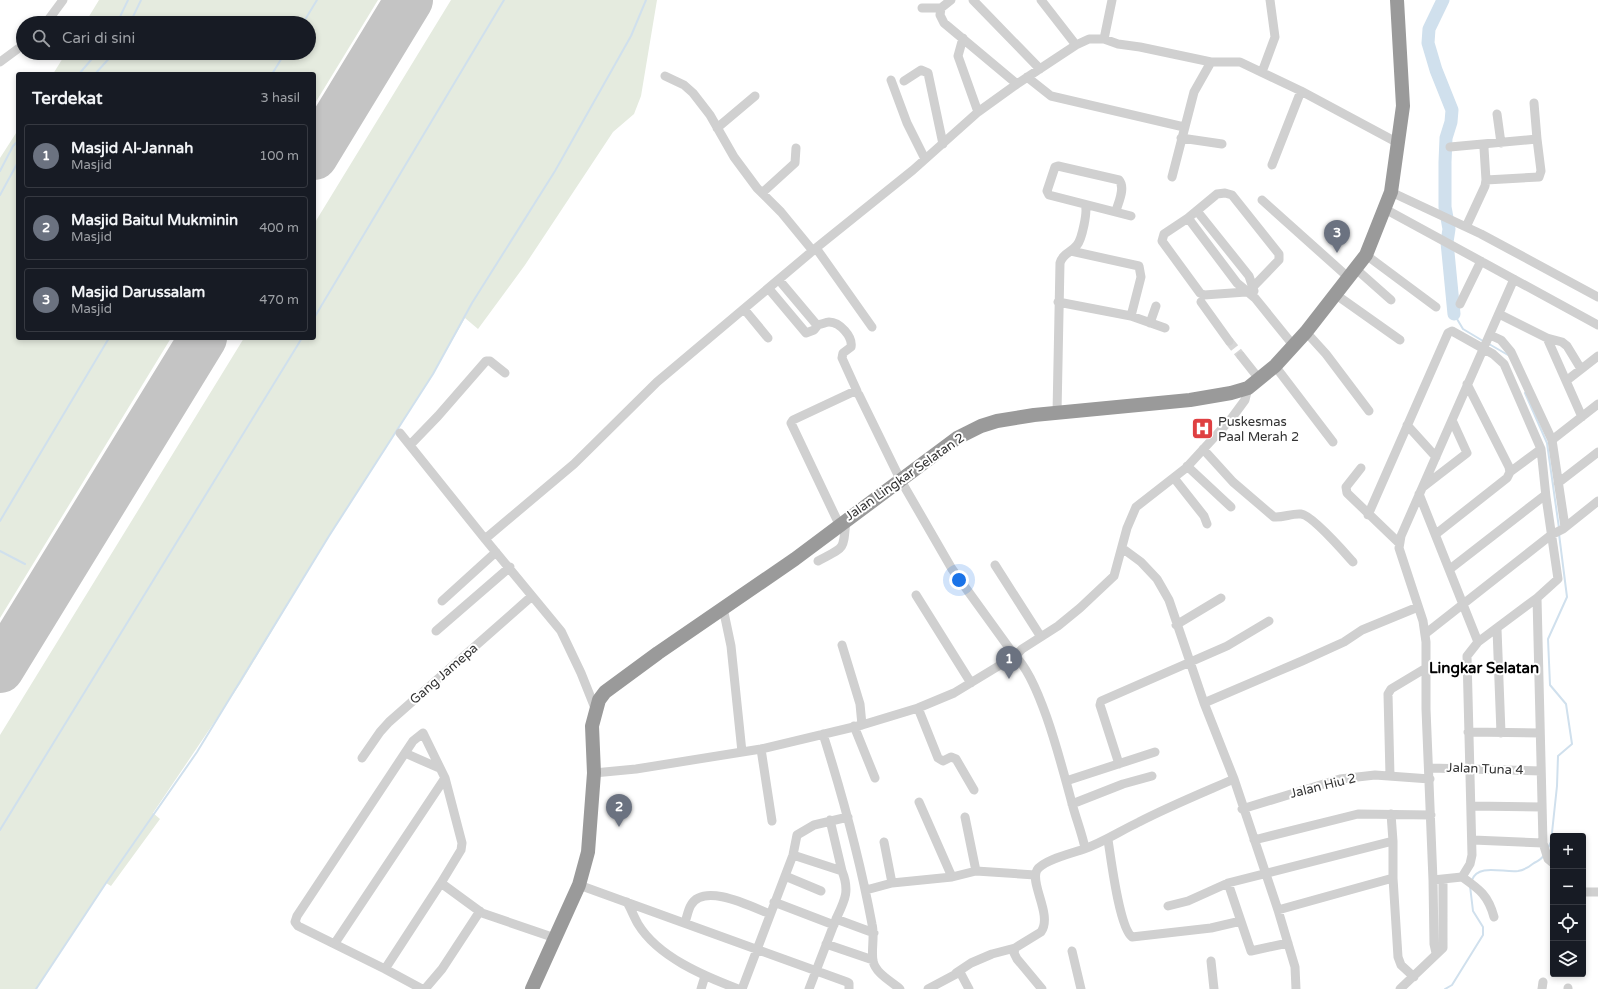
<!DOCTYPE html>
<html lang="id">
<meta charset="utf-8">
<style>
body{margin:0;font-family:"Varela Round",sans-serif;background:#242831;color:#f1f3f6}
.controls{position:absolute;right:12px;bottom:12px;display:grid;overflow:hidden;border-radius:4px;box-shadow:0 2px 6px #0003}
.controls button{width:36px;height:36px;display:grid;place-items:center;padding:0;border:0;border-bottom:1px solid #363941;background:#171b24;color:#f1f3f6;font:20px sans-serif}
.you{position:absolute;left:959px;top:580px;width:14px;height:14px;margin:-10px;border:3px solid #fff;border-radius:50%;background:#1a73e8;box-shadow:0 0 0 6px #1a73e833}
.badge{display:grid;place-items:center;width:26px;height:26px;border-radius:50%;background:#0b8043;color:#fff;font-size:13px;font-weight:700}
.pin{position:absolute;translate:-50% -33px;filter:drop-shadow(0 1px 2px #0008)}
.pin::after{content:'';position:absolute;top:21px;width:14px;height:12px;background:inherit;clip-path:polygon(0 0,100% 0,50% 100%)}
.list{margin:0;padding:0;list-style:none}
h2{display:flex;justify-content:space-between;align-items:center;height:52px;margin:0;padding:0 16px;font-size:17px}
h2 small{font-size:13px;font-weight:400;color:#9ea1a6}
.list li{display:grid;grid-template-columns:26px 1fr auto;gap:12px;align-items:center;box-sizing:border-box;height:64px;margin:0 8px 8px;padding:0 8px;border:1px solid #363941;border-radius:4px}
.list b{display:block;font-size:15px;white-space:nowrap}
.list p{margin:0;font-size:13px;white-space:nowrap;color:#9ea1a6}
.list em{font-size:13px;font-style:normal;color:#9ea1a6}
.icon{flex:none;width:22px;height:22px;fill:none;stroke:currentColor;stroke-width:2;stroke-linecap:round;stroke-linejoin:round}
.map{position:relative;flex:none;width:1598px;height:989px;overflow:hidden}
.search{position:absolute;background:#171b24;box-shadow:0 2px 6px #0003;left:16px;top:16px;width:300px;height:44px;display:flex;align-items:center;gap:10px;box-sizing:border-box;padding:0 14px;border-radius:22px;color:#9ea1a6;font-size:15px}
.panel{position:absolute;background:#171b24;box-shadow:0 2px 6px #0003;left:16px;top:72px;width:300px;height:268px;border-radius:4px}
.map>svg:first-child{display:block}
</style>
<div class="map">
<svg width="1598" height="989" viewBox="0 0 1598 989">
<rect width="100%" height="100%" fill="#fff"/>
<path fill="#e5ebdf" d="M99,0H378L314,105V74H53L66,53H309V23H85Z
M451,0H657L641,96L634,114L613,132L525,265L478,329L465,318L433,374L329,536L240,684L153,813L160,819L111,886L106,883L36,989H0V735L244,338H314V224Z
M18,130V338H171L0,618V158Z"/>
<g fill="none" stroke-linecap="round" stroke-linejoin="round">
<path stroke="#d0e0ed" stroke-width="2" d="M117,23L128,0
M130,23L141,0
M303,23L317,0
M79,74L97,53
M95,74L114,53
M272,74L285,53
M0,171L13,146L18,141
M0,195L18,162
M1454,314L1463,329L1483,341
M314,318L504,0
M1489,344L1508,355
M1525,393L1547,443L1559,528
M0,521L109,338
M0,551L25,564
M0,830L302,338
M1548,848L1551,842L1557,786L1558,756L1572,744L1566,704L1550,685L1548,639L1567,597L1559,534
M1472,880C1478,863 1504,873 1518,871C1524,870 1529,867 1534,863C1538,861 1542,859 1544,855
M36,989L106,883L197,752L329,536L433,374L472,303L555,171L631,36L646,0
M1445,989L1452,985L1483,935V927L1473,911L1470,886"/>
<path stroke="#d0e0ed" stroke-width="13" d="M1443,0L1429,29L1428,43L1436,70L1452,110L1451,122L1446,138L1445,162V207L1449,229L1447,242L1454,314"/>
<path stroke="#c4c4c4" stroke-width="48" d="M314,156L409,0
M0,669L203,338"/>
<path stroke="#d6d6d6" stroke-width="9" stroke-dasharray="9 4.5" stroke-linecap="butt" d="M1229,341L1241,356"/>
<path stroke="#d0d0d0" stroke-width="9" d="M973,0L1040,69
M1041,0L1076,45
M922,8H941L951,0
M941,8L940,15L944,23L1017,84
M46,23L63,0
M963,38L958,56L978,112
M1104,39L1112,0
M0,62L23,45
M1262,72L1275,37L1270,0
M665,76L684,85L693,93L710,115L734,157L757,188L781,212L813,251
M1027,77L1051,96L1184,127
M891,80L907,123L925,159
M904,81L921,70L928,73L943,144
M1534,103L1537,139
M1497,114L1501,143
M717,128L755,96
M1181,138L1222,144
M1450,147L1537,139L1541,171L1539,177L1486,180
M1272,165L1301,91
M1172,177L1194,92L1211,62
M1391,192L1481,234L1598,297
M762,193L795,163L796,148
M1225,193L1232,195L1279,254V260L1253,287L1246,292L1204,295L1200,293L1162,241L1164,234L1188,218L1217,194Z
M1262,200L1349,278
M1385,209L1598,325
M1116,211C1118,203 1126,188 1119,180L1058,166L1055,167L1047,191L1049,195L1131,216
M1197,211L1249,276L1254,291
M1188,218L1237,283L1255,298L1293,345
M1466,227L1485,186L1486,180L1484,148L1485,145
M816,248L872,327
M1071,251L1139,266L1141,277L1131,316
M1366,255L1436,307
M1356,269L1391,300
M779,280L816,324C821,326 824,322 829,322C840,322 853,337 851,347L843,353L842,358L857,391
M769,289L806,333L814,330L818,325
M1335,294L1400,340
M1058,302L1131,316L1165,328
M1201,302L1229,341
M1460,304L1481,261
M744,309L768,338
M1499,314L1547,338L1562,342L1567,346L1581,369
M1150,323L1156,306
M1306,332L1326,354L1369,411
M1490,335L1501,340L1511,352L1552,440L1565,527
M1547,338L1582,417
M1241,356L1260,380
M1275,366L1333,442
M1566,381L1598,356
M1467,384L1509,467L1510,472
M1057,413L1060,263C1063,253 1071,253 1077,245C1082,239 1088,211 1085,205
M1407,425L1436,457
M400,433L485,539L561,631L581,673L595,708
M1552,440L1598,404
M410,445L438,416L486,361H490L505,373
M1203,449L1233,482L1274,517C1283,518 1292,513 1301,514C1312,515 1345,553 1353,562
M1187,466L1231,507
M1361,468L1346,487L1347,493L1399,543
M1174,478L1204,516L1207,524
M1558,483L1598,452
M1423,487L1467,453L1452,420
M1419,494L1478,642
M1368,515L1448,333L1452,331L1493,354L1504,364L1541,449L1546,497
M839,524L791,423L793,420L855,391L859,395L900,479L952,569L1015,656L1022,649L1058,626L1080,608L1114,576L1127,528L1136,507L1186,468L1231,419L1245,400L1248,388
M1436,534L1507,478L1510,472L1541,449
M485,539L574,464L657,382L816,248L913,170L978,112L1017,84L1076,45L1089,39H1104L1118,44L1140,47L1211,62H1240L1301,91L1398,143
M1122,548L1141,562L1157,579L1169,600L1204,703L1234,779L1278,910L1295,967L1296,989
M818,561C846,546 843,551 846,519
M995,565L1041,637
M916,595L971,683
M1537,598L1543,843L1548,859L1553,863
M442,601L496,552
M723,608L731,646L742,752
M1176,625L1221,598
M1497,629L1501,733
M436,631L510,567
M1425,634L1551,535L1563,529L1598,501
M842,645L860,704L862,725
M1204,703L1302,661L1344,642L1362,630L1418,607
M918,708L938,758L943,761L951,757L956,759L974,790
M854,726L875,778
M1468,732L1540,733
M823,734C843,797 860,860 872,924C875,936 871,949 873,961C876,974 891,981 900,989
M761,749L772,821
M405,753L439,768
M362,758L380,732L389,722L532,596
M1119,764L1100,705L1101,701L1227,646L1269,621
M1430,768L1541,771
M594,773L636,769L761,749L862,725L918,708L954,693L1015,656C1041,680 1063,771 1073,807C1077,821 1082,834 1085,848
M1390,776L1388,694L1391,689L1426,668
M1066,781L1155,752
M919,802L952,877
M1072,804L1123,784L1152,776
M1471,806L1542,807
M1242,809L1340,779L1375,775L1430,779
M1391,814L1393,841
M965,817L976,871
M830,820L842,871
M1108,840C1111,858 1119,927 1132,937L1211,928L1241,921
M1254,840L1358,814L1431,815
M1473,840L1543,843
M884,842L892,883
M793,855L842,871C850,891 845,900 836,919L874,933
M785,876L821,891
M1462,877C1479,889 1488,895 1494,917
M1433,880L1462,877L1470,864L1472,855L1467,656L1478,642L1537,598L1558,579L1546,497L1544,496L1450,569
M441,883L385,969L298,926L295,922L297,916L405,753L413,741L423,733L445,778L462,843L461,850L441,883L482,913L555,938
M1228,883L1251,951L1288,943
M579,885L847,982L849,983V989
M866,890L892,883L952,877L976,871L1035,875
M1583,892H1598
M627,902C631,909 634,917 638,924C658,957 704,976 738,989
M774,902L834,925
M1168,906L1188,901L1228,883L1393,841V878L1398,957L1401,965L1414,977
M1278,910L1393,878
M685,922C687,917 688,910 691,905C704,882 752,907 770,914
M335,943L445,778
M826,944L873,960
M1015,948L1014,953L1017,959L1042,989
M1072,951L1081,989
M1436,953L1434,944L1433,880L1426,709V642L1423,621L1399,548L1401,536L1514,279
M1211,961L1214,989
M385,969L422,989
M956,973L971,963L992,954L1015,948L1041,932C1053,915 1029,883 1037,870C1043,860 1073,853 1084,849C1104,842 1120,831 1139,822C1170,806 1202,793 1234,779
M425,989L442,969L480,911
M701,989L705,976
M742,989L793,855L797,835L814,825L848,817
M809,989L836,919
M928,989L958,973L961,974L969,989
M1400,989L1443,948V879
M1542,989L1543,982
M1568,989V988"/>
<path stroke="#9a9a9a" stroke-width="14" d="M532,989L579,885L588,852L594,773L592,726L599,700L605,692L658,653L795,559L957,438L981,426L997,421L1034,415L1190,400L1231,393L1248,388L1275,366L1306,332L1366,255L1391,192L1403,106L1397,0"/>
</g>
<defs>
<symbol id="hospital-square" viewBox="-11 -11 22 22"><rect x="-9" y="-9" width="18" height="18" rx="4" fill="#df4042" stroke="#fff"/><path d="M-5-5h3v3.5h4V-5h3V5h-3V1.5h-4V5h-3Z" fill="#fff"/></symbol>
</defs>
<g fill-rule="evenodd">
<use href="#hospital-square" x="1190" y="416" width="25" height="25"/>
</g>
<g text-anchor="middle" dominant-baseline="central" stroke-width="4" stroke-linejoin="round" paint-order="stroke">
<g font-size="13" fill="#333" stroke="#fff" text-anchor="start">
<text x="1218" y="422">Puskesmas<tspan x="1218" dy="15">Paal Merah 2</tspan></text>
</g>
<g font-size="13" fill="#333" stroke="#fff">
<text transform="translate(905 477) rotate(-35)">Jalan Lingkar Selatan 2</text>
<text transform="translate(444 674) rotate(-41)">Gang Jamepa</text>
<text transform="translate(1485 769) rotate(2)">Jalan Tuna 4</text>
<text transform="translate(1323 786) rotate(-14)">Jalan Hiu 2</text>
</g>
<g font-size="15" font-weight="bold" fill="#000" stroke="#fff">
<text x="1484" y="668">Lingkar Selatan</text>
</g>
</g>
</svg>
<div class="controls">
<button>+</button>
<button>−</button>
<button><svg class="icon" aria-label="locate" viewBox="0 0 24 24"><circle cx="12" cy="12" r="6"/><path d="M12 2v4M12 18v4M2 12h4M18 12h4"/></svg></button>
<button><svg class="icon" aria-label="layers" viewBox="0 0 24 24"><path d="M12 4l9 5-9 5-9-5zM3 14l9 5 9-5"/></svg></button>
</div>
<div class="you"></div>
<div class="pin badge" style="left:1009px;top:679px;background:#6b7280">1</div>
<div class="pin badge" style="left:619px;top:827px;background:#6b7280">2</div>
<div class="pin badge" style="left:1337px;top:253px;background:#6b7280">3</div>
<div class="search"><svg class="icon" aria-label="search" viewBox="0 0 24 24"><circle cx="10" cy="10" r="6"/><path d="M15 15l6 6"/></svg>Cari di sini</div>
<section class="panel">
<h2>Terdekat<small>3 hasil</small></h2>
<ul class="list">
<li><span class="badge" style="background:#6b7280">1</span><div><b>Masjid Al-Jannah</b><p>Masjid</p></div><em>100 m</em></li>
<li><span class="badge" style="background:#6b7280">2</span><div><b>Masjid Baitul Mukminin</b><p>Masjid</p></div><em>400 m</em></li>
<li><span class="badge" style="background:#6b7280">3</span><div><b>Masjid Darussalam</b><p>Masjid</p></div><em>470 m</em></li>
</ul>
</section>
</div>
